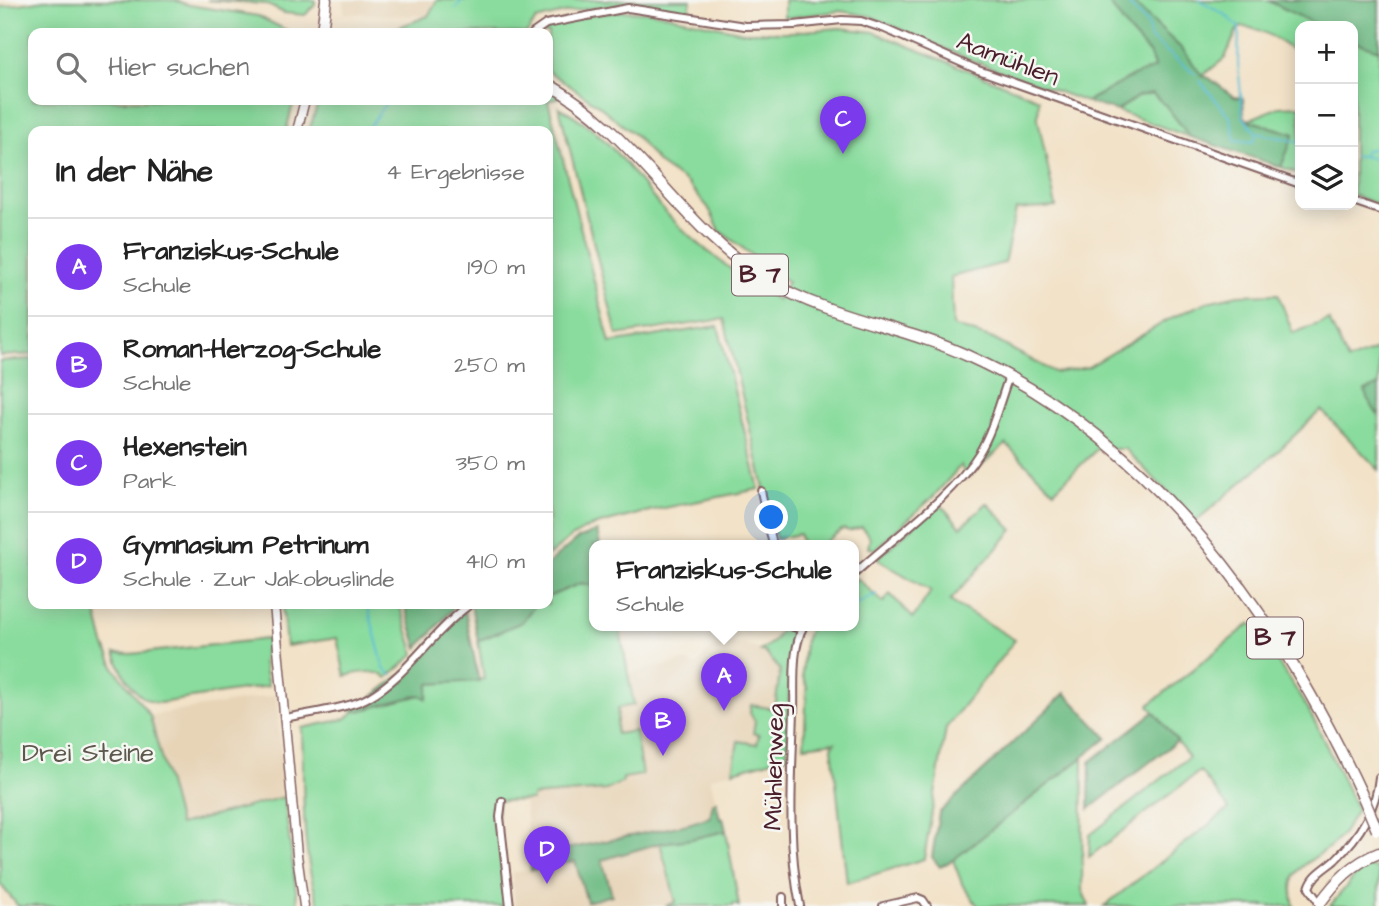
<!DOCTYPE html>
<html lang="de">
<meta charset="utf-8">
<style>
body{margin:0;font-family:"Architects Daughter",sans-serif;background:#f6f6f6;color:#222}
.controls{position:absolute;right:21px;top:21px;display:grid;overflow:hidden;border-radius:14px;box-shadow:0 4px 18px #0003}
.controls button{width:63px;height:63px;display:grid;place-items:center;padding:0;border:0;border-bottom:2px solid #e0e0e0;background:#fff;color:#222;font:35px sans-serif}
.you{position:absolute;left:772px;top:518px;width:24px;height:24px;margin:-18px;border:5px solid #fff;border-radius:50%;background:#1a73e8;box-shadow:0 0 0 10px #1a73e833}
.badge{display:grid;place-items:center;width:46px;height:46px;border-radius:50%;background:#7c3aed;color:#fff;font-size:23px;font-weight:700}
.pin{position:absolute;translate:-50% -58px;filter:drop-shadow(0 2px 4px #0008)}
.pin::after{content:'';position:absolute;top:37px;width:24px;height:21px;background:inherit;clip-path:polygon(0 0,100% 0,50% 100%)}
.popup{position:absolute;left:589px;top:540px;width:270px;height:91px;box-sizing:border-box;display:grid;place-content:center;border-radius:14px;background:#fff;filter:drop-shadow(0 2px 5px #0005);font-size:23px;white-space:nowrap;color:#767676}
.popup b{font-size:26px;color:#222}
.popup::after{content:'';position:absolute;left:50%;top:100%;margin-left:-14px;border:14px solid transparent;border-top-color:#fff}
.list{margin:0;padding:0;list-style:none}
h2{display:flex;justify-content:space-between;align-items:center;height:91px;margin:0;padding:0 28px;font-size:30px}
h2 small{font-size:23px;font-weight:400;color:#767676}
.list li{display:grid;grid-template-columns:46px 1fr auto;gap:21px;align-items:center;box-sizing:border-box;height:98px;padding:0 28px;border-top:2px solid #e0e0e0}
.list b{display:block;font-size:26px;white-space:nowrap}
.list p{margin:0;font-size:23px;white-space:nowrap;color:#767676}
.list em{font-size:23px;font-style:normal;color:#767676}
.icon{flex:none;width:38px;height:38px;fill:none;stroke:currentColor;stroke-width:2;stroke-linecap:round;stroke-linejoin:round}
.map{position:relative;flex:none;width:1379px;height:906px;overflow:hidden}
.search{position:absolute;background:#fff;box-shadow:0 4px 18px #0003;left:28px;top:28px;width:525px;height:77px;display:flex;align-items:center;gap:18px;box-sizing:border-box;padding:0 24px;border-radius:14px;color:#767676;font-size:26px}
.panel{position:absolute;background:#fff;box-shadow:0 4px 18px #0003;left:28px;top:126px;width:525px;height:483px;border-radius:14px}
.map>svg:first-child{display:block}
</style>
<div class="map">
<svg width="1379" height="906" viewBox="0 0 1379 906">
<rect width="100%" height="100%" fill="#f6f6f2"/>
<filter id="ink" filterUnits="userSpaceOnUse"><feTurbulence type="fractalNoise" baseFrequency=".0143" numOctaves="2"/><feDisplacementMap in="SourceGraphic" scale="14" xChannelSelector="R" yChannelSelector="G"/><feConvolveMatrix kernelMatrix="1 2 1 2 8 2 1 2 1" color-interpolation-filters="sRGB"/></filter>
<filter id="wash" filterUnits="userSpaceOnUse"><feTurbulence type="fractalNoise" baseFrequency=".00686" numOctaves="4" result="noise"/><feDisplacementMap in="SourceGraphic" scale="28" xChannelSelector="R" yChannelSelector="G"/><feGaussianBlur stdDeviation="1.57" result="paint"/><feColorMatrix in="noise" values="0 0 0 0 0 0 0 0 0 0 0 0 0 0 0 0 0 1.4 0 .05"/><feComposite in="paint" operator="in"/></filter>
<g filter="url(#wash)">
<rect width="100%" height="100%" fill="#f2e2c8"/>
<path fill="#e7d4b7" d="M344,0H437L429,16L344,13Z
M719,644H746L765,652L780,670L775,709L755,721L759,735L757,744L738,741L733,771L710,778L716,801L713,803L710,817L688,824L566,849L564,843H559L530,859L524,801L531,800V796L616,734L618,708L634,705L630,673L686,661L696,666L706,653Z
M276,695L284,797L178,825L148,716Z
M660,842L676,902L666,906H515L512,873L575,860L586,902L602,860Z"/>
<path fill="#89dc9d" stroke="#6a7e64" stroke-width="2" d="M44,0H174L189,5L258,16L292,33H33V100H294L286,131H33V354L0,356V7Z
M207,0H315V5L305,15L284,13L266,4Z
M437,0H691L689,11C630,0 593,5 536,20L527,33H384L428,16Z
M784,0H1107L1129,31L1149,53L1155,69L1133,76L1086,102L966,58L870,16L840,11L784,18Z
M1130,0H1267L1319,26H1300V55C1280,43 1266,28 1242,27L1237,30L1225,58L1202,76L1184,51Z
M622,11L652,12L743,32H791L840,28L874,32L1039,99L1038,119L1056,207L1016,210L1004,263L951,277L953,326L993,339L1056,373L1088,367L1173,317L1207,302L1238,295L1278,294L1293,333L1329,320L1348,361L1379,349V470L1321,410L1277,452L1196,521L1125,449H1097L1054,491L1006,444L966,479L961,465L934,496L875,549L868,548L870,538L862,527L849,531L843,529L821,545H802L799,534L776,539L724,319L617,335L559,107C613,135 631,176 670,217C702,250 738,275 777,300L788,282L720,231L708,207L687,183L658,163L636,136L598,105L548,71V33H538C556,18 599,14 622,11Z
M1353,41L1379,50V205L1353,195Z
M548,88L560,97L548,101L610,343L718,326L759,489L649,511L589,527L570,538L548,556V131H309L319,100H548Z
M1152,93L1166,106L1190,137L1117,111L1139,96Z
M1300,106V174L1281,167L1294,134L1248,120L1279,107Z
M33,359V604H94L104,644L115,669L150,716L179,825L284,797L298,906H18L0,884V361Z
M939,503L961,527L987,503L1013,530L950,601L1015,640L946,728L924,859L847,883L832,747L835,742L804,746L807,687L802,675L805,641L811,625H854V580L857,578L883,603L890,594L913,618L931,591L877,559Z
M581,583L594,586V625H619L634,705L618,708L616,734L635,731L642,775L623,778V782L606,790L532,796V800L498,801L497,816L505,906H320C300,858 304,781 302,728L345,719L354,712L421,695L427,698L429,684L484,679L478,641L522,622L535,604H548V597Z
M282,604H399L415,654L387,678C374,669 361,672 345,676L337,638L286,646Z
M1251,623L1297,691L1316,724L1357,810C1351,819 1346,830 1339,838C1317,864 1283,861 1294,906H1104L1229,809L1200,771L1089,857L1090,835L1189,757L1149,705Z
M792,630L795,637L790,663L787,756L733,771L738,741L757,744L759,735L753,733L755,721L750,713L751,705L775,709L780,670L765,652L760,651L774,641L780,631Z
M268,639L263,662L268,686L160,703C136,702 122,674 115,653L131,654Z
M1083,757L1082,890L1089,906H978L963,886L953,860Z
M726,831L739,906L734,904L732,906H666L676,902L660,843L691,839Z
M1370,866L1379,871V906H1330L1355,876Z"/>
<path fill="#6ebc84" stroke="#5c6e58" stroke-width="2" d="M1107,0H1130L1184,51L1202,76L1209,78L1234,97L1243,98L1244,116L1248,120L1294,134L1281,167L1190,137L1166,106L1152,93L1138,96L1117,111L1086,102L1133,76L1155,68L1149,53L1129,31Z
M1267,0H1379V50L1353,41V26H1319Z
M1379,385V413L1377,414L1367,398L1365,391Z
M597,531L600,545H594V586L581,583L548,597V564L577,539Z
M404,604H457L418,648Z
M474,604H535L522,622L478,641L471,605Z
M465,611L479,681L429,684L427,699L420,695L359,711L342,706L368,700L414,665L431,641Z
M1065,693L1107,738L953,860L940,867L932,857L939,813Z
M1154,712L1177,741L1089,809L1090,762Z
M716,801L720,819L723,818L726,831L691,839L660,843L602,860L612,895L587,902L575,861L531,870L530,859L559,843H564L567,849L688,824L710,817L713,803Z"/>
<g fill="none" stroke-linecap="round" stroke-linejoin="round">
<path stroke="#57bcd5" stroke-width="2" d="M1124,0L1147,23L1151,39L1195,74
M1200,0L1224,14L1239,27L1238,63L1243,117L1257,133
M456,8L462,0
M1200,81L1230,117L1235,140L1253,142L1257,133L1300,142
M366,131L388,100
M1353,156H1362L1366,150L1379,148
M1363,156L1379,160
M367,604L384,669L392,675
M854,605L876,594
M693,632L756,628"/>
</g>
</g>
<g filter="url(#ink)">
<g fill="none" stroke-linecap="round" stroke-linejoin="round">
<defs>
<path id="street" d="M533,33L546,24L628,8L745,26L794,25L842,20L861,21L885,29L978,70L1300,184
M1353,201L1379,210
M761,491L773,545
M854,574C893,538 952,497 979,453C993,430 1000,401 1009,376
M789,625L802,630
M285,718C308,713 351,708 369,697C409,674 432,632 468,606
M502,801L500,817L510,906
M1320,904L1309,888C1313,874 1325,869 1335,860C1359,837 1376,810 1379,777
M783,906V897
M800,906C787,841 792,776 794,711C795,684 791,649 804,625
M883,906L918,898L923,900L927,906"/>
<path id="secondary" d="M297,131L305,100
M274,604L297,855L304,906"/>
<path id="primary" d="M326,0L322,32L329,33
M548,84C638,134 681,229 768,281C830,318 903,326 968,356C1153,439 1281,619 1364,799
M1320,903C1336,881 1353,863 1379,853"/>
</defs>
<use href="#street" stroke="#856362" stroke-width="10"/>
<use href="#secondary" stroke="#856362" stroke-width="11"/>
<use href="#primary" stroke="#856362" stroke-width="13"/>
<use href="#street" stroke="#fff" stroke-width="6"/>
<use href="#secondary" stroke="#fff" stroke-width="8"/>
<use href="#primary" stroke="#fff" stroke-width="10"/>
<defs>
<path id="primary-bridge" d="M1364,799L1377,830"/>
</defs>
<use href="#primary-bridge" stroke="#856362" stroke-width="13" stroke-linecap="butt"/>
<use href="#primary-bridge" stroke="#fff" stroke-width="10"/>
</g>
</g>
<g text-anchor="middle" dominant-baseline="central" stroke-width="5" stroke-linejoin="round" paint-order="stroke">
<g fill="#f6f6f2" stroke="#7e6067" stroke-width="2">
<rect x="732" y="254.5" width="56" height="41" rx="5"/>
<rect x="1247" y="617.5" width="56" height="41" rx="5"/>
</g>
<g font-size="24" font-weight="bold" fill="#4a1f2b">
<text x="760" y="275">B 7</text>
<text x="1275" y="638">B 7</text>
</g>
<g font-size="26" fill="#4a1f2b" stroke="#f6f6f2">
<text transform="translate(1008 59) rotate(21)">Aamühlen</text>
<text transform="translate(774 767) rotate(-89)">Mühlenweg</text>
</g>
<g font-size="26" fill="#5d584d" stroke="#f6f6f2">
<text x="88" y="753">Drei Steine</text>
</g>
</g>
</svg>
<div class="controls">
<button>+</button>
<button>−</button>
<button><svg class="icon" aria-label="layers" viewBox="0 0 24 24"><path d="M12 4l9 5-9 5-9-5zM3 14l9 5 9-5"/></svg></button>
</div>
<div class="you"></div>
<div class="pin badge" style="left:724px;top:711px">A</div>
<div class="popup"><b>Franziskus-Schule</b>Schule</div>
<div class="pin badge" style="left:663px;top:756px">B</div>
<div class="pin badge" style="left:843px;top:154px">C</div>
<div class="pin badge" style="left:547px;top:884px">D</div>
<div class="search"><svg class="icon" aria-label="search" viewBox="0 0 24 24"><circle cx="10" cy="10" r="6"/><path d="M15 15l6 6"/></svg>Hier suchen</div>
<section class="panel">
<h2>In der Nähe<small>4 Ergebnisse</small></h2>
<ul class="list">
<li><span class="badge">A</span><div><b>Franziskus-Schule</b><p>Schule</p></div><em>190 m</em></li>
<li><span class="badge">B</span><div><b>Roman-Herzog-Schule</b><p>Schule</p></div><em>250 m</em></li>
<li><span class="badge">C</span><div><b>Hexenstein</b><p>Park</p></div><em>350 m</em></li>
<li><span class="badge">D</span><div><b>Gymnasium Petrinum</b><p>Schule · Zur Jakobuslinde</p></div><em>410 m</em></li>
</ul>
</section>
</div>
